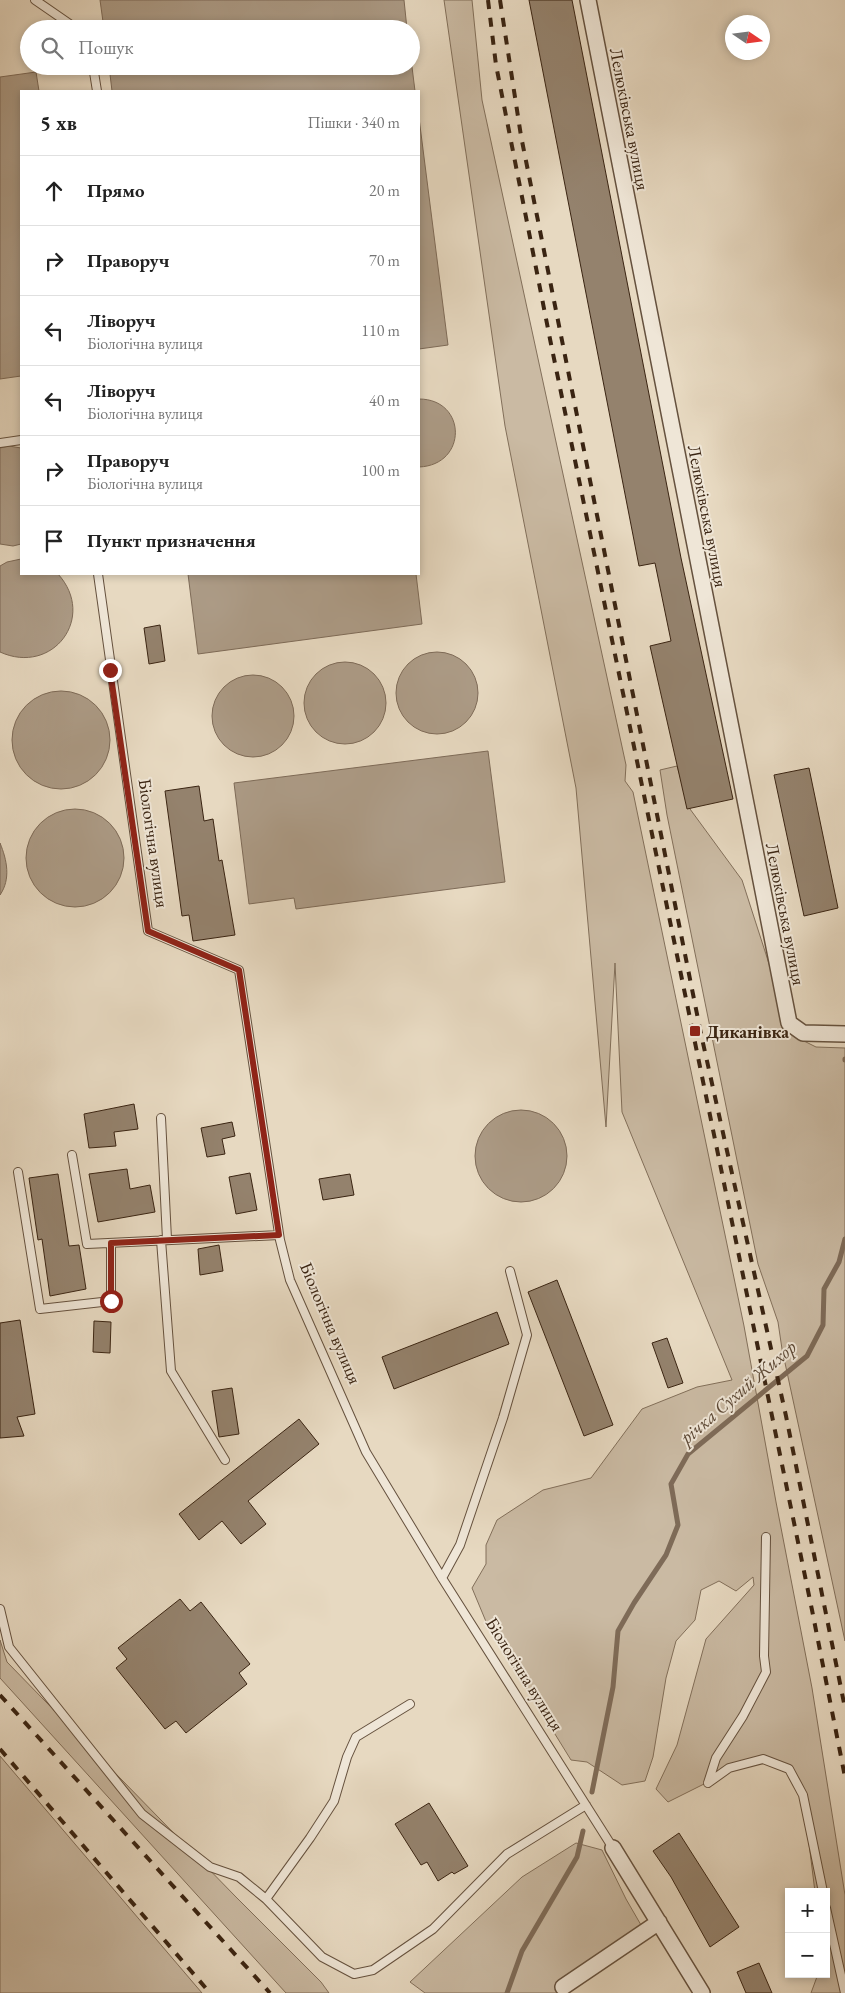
<!DOCTYPE html>
<html lang="uk">
<meta charset="utf-8">
<style>
body{margin:0;font-family:"EB Garamond",serif;background:#f2f2f2;color:#222}
.controls{position:absolute;right:15px;bottom:15px;display:grid;overflow:hidden;border-radius:0px;box-shadow:0 2px 8px #0003}
.controls button{width:45px;height:45px;display:grid;place-items:center;padding:0;border:0;border-bottom:1px solid #e0e0e0;background:#fff;color:#222;font:25px sans-serif}
.compass{position:absolute;left:725px;top:15px;width:45px;height:45px;border-radius:50%;background:#fff;box-shadow:0 2px 8px #0003;rotate:103deg}
.stop{position:absolute;width:15px;height:15px;margin:-11px;border:4px solid #8f2418;border-radius:50%;background:#fff}
.stop.end{background:#8f2418;border-color:#fff;box-shadow:0 1px 5px #0008}
.list{margin:0;padding:0;list-style:none}
h2{display:flex;justify-content:space-between;align-items:center;height:65px;margin:0;padding:0 20px;font-size:21px}
h2 small{font-size:16px;font-weight:400;color:#767676}
.list li{display:grid;grid-template-columns:32px 1fr auto;gap:15px;align-items:center;box-sizing:border-box;height:70px;padding:0 20px;border-top:1px solid #e0e0e0}
.list b{display:block;font-size:19px;white-space:nowrap}
.list p{margin:0;font-size:16px;white-space:nowrap;color:#767676}
.list em{font-size:16px;font-style:normal;color:#767676}
.icon{flex:none;width:28px;height:28px;fill:none;stroke:currentColor;stroke-width:2;stroke-linecap:round;stroke-linejoin:round}
.map{position:relative;flex:none;width:845px;height:1993px;overflow:hidden}
.search{position:absolute;background:#fff;box-shadow:0 2px 8px #0003;left:20px;top:20px;width:400px;height:55px;display:flex;align-items:center;gap:12px;box-sizing:border-box;padding:0 18px;border-radius:28px;color:#767676;font-size:19px}
.panel{position:absolute;background:#fff;box-shadow:0 2px 8px #0003;left:20px;top:90px;width:400px;height:485px;border-radius:0px}
.map>svg:first-child{display:block}
</style>
<div class="map">
<svg width="845" height="1993" viewBox="0 0 845 1993">
<rect width="100%" height="100%" fill="#e7d9c1"/>
<filter id="stains"><feTurbulence type="fractalNoise" baseFrequency=".004" numOctaves="4"/><feColorMatrix values="0 0 0 0 .2 0 0 0 0 .09 0 0 0 0 .02 0 0 0 .5 -.17"/></filter>
<radialGradient id="worn" r=".72"><stop offset=".6" stop-color="#630" stop-opacity="0"/><stop offset="1" stop-color="#630" stop-opacity=".3"/></radialGradient>
<path fill="#cabaa3" stroke="#826f5a" d="M444,0H472L482,100L626,765L625,781L633,792L744,1326L776,1502L812,1688L845,1895V1993H811L818,1974H826V1892H815L803,1795L789,1769L763,1759L742,1765L668,1802L656,1789L677,1745L706,1639L754,1585L753,1577L736,1591L719,1581L701,1590L695,1620L676,1641L666,1678L653,1757L645,1781L622,1785L587,1762L571,1760L487,1624L472,1588L486,1564V1545L497,1520L543,1490L591,1478L642,1409L697,1387L732,1380L622,1112L615,963L606,1127L576,788L505,426Z
M677,766L690,809L742,880L792,1035L816,1047L845,1048V1641L782,1349L778,1322L758,1264L667,815L660,770Z
M0,1640L7,1662L236,1897L321,1982L329,1993H286L0,1678Z
M0,1756L202,1993H0Z
M576,1843L602,1850L626,1899L641,1925L561,1991L565,1993H425L410,1982L522,1877Z"/>
<path fill="#ac9b86" stroke="#7e6b58" d="M100,0H404L407,29H104Z
M411,59L415,91H112L109,66H411Z
M36,72L39,91H21V376L0,379V77Z
M419,118L448,345L419,349Z
M419,399C467,399 468,465 419,467Z
M9,446L21,448V544L13,546L0,544V448Z
M21,559V574H58C97,617 53,676 0,652V566L7,562Z
M188,574H416L422,624L198,654Z
M396 693a41 41 0 1 1 82 0a41 41 0 1 1-82 0Z
M304 703a41 41 0 1 1 82 0a41 41 0 1 1-82 0Z
M212 716a41 41 0 1 1 82 0a41 41 0 1 1-82 0Z
M12 740a49 49 0 1 1 98 0a49 49 0 1 1-98 0Z
M488,751L505,882L296,909L294,898L249,904L234,783Z
M26 858a49 49 0 1 1 98 0a49 49 0 1 1-98 0Z
M0,843C7,860 11,879 0,895Z
M475 1156a46 46 0 1 1 92 0a46 46 0 1 1-92 0Z"/>
<g fill="none" stroke-linecap="round" stroke-linejoin="round">
<path stroke="#7e6b58" stroke-width="5" d="M845,1059V1060
M592,1792L613,1687L618,1631L634,1603L666,1555L678,1525L671,1484L688,1454L807,1356L823,1325L824,1289L839,1262L845,1239
M507,1993L522,1951L577,1857L583,1831"/>
</g>
<path fill="#94826d" stroke="#3a2412" d="M529,0H572L681,558L733,799L687,809L650,646L671,641L655,563L639,566Z
M160,625L165,661L149,664L144,628Z
M809,768L838,908L804,916L774,775Z
M199,786L204,821L213,819L219,861L222,860L235,935L193,941L189,915L182,916L165,791Z
M134,1104L138,1129L114,1132L116,1146L89,1148L84,1114Z
M232,1122L235,1136L222,1139L225,1154L207,1157L201,1128Z
M127,1169L130,1189L150,1185L155,1212L98,1222L89,1174Z
M250,1173L257,1210L236,1214L229,1177Z
M58,1174L69,1246L79,1245L86,1289L50,1296L42,1239L38,1240L29,1178Z
M350,1174L354,1195L323,1200L319,1179Z
M219,1245L223,1271L200,1275L198,1249Z
M557,1280L613,1425L584,1436L528,1292Z
M497,1312L509,1344L394,1389L382,1357Z
M20,1320L35,1414L17,1417L24,1436L0,1438V1323Z
M94,1321L111,1322L110,1353L93,1352Z
M667,1338L683,1383L668,1388L652,1343Z
M232,1388L239,1434L219,1437L212,1391Z
M299,1419L319,1444L248,1501L266,1524L241,1544L222,1521L199,1540L179,1514Z
M180,1599L190,1611L201,1602L250,1664L239,1673L247,1684L186,1733L176,1721L165,1729L116,1668L127,1659L118,1648Z
M429,1803L468,1866L454,1874L452,1872L438,1881L427,1862L421,1865L395,1824Z
M679,1833L739,1927L710,1947L671,1877L653,1851Z
M759,1963L772,1993H746L737,1972Z"/>
<g fill="none" stroke-linecap="round" stroke-linejoin="round">
<defs>
<path id="service" d="M35,0L77,29
M93,66L97,91
M0,443L21,440
M98,574L148,931L239,970L280,1240L290,1280L366,1452L442,1578L613,1848
M161,1118L167,1239
M72,1155L87,1244L279,1235
M18,1172L40,1309L111,1301V1243
M161,1240L171,1371L225,1460
M442,1578L460,1545L503,1418L527,1335L510,1271
M0,1609L9,1647L142,1814L210,1867L239,1877L266,1899L322,1957L354,1974L373,1970L433,1929L507,1854L586,1805
M708,1783L716,1758L743,1716L766,1672L764,1656L766,1537
M708,1783L729,1768L763,1759L789,1769L803,1795L823,1892
M266,1899L310,1838L334,1801L347,1757L356,1737L410,1704
M826,1908L845,1993"/>
<path id="minor" d="M588,0L789,1023L803,1033L845,1034
M613,1848L702,1993
M563,1987L659,1922"/>
</defs>
<use href="#service" stroke="#65513e" stroke-width="10"/>
<use href="#minor" stroke="#65513e" stroke-width="18"/>
<use href="#service" stroke="#efe6d7" stroke-width="8"/>
<use href="#minor" stroke="#efe6d7" stroke-width="15"/>
<path stroke="#3a2412" stroke-width="4" stroke-dasharray="9 9" stroke-linecap="butt" d="M488,0L496,65L551,344L812,1610L845,1777
M500,0L521,136L701,1034L786,1416L845,1708
M0,1695L270,1993
M0,1749L210,1993"/>
</g>
<g fill="none" stroke-linecap="round" stroke-linejoin="round">
<path stroke="#8f2418" stroke-width="6" d="M110,670L148,931L239,970L279,1235L111,1243V1301"/>
</g>
<rect fill="#8f2418" stroke="#efe6d7" stroke-width="2" x="689" y="1025" width="12" height="12" rx="2.5"/>
<g text-anchor="middle" dominant-baseline="central" stroke-width="4" stroke-linejoin="round" paint-order="stroke">
<g font-size="18" fill="#3a2412" stroke="#efe6d7">
<text transform="translate(630 119) rotate(79)">Лелюківська вулиця</text>
<text transform="translate(708 516) rotate(79)">Лелюківська вулиця</text>
<text transform="translate(154 843) rotate(82)">Біологічна вулиця</text>
<text transform="translate(786 914) rotate(79)">Лелюківська вулиця</text>
<text transform="translate(331 1323) rotate(67)">Біологічна вулиця</text>
<text transform="translate(525 1674) rotate(58)">Біологічна вулиця</text>
</g>
<g font-size="18" font-weight="bold" fill="#3a2412" stroke="#efe6d7" text-anchor="start">
<text x="706" y="1031">Диканівка</text>
</g>
<g font-size="19" font-style="italic" fill="#5c4835" stroke="#efe6d7">
<text transform="translate(738 1392) rotate(-41)">річка Сухий Жихор</text>
</g>
</g>
<rect width="100%" height="100%" filter="url(#stains)"/>
<rect width="100%" height="100%" fill="url(#worn)"/>
</svg>
<div class="controls">
<button>+</button>
<button>−</button>
</div>
<svg class="compass" viewBox="-18 -18 36 36"><path d="M0-13l5 13h-10z" fill="#e53935"/><path d="M0 13l5-13h-10z" fill="#767676"/></svg>
<div class="stop" style="left:111px;top:1301px"></div>
<div class="stop end" style="left:110px;top:670px"></div>
<div class="search"><svg class="icon" aria-label="search" viewBox="0 0 24 24"><circle cx="10" cy="10" r="6"/><path d="M15 15l6 6"/></svg>Пошук</div>
<section class="panel">
<h2>5 хв<small>Пішки · 340 m</small></h2>
<ul class="list">
<li><svg class="icon" aria-label="ahead" viewBox="0 0 24 24"><path d="M12 20V5M6 11l6-6 6 6"/></svg><div><b>Прямо</b></div><em>20 m</em></li>
<li><svg class="icon" aria-label="right" viewBox="0 0 24 24"><path d="M7 20v-9h11M14 6l5 5-5 5"/></svg><div><b>Праворуч</b></div><em>70 m</em></li>
<li><svg class="icon" aria-label="left" viewBox="0 0 24 24"><path d="M17 20v-9H6M10 6l-5 5 5 5"/></svg><div><b>Ліворуч</b><p>Біологічна вулиця</p></div><em>110 m</em></li>
<li><svg class="icon" aria-label="left" viewBox="0 0 24 24"><path d="M17 20v-9H6M10 6l-5 5 5 5"/></svg><div><b>Ліворуч</b><p>Біологічна вулиця</p></div><em>40 m</em></li>
<li><svg class="icon" aria-label="right" viewBox="0 0 24 24"><path d="M7 20v-9h11M14 6l5 5-5 5"/></svg><div><b>Праворуч</b><p>Біологічна вулиця</p></div><em>100 m</em></li>
<li><svg class="icon" aria-label="arrive" viewBox="0 0 24 24"><path d="M6 21V4h12l-3 4 3 4H6"/></svg><div><b>Пункт призначення</b></div></li>
</ul>
</section>
</div>
